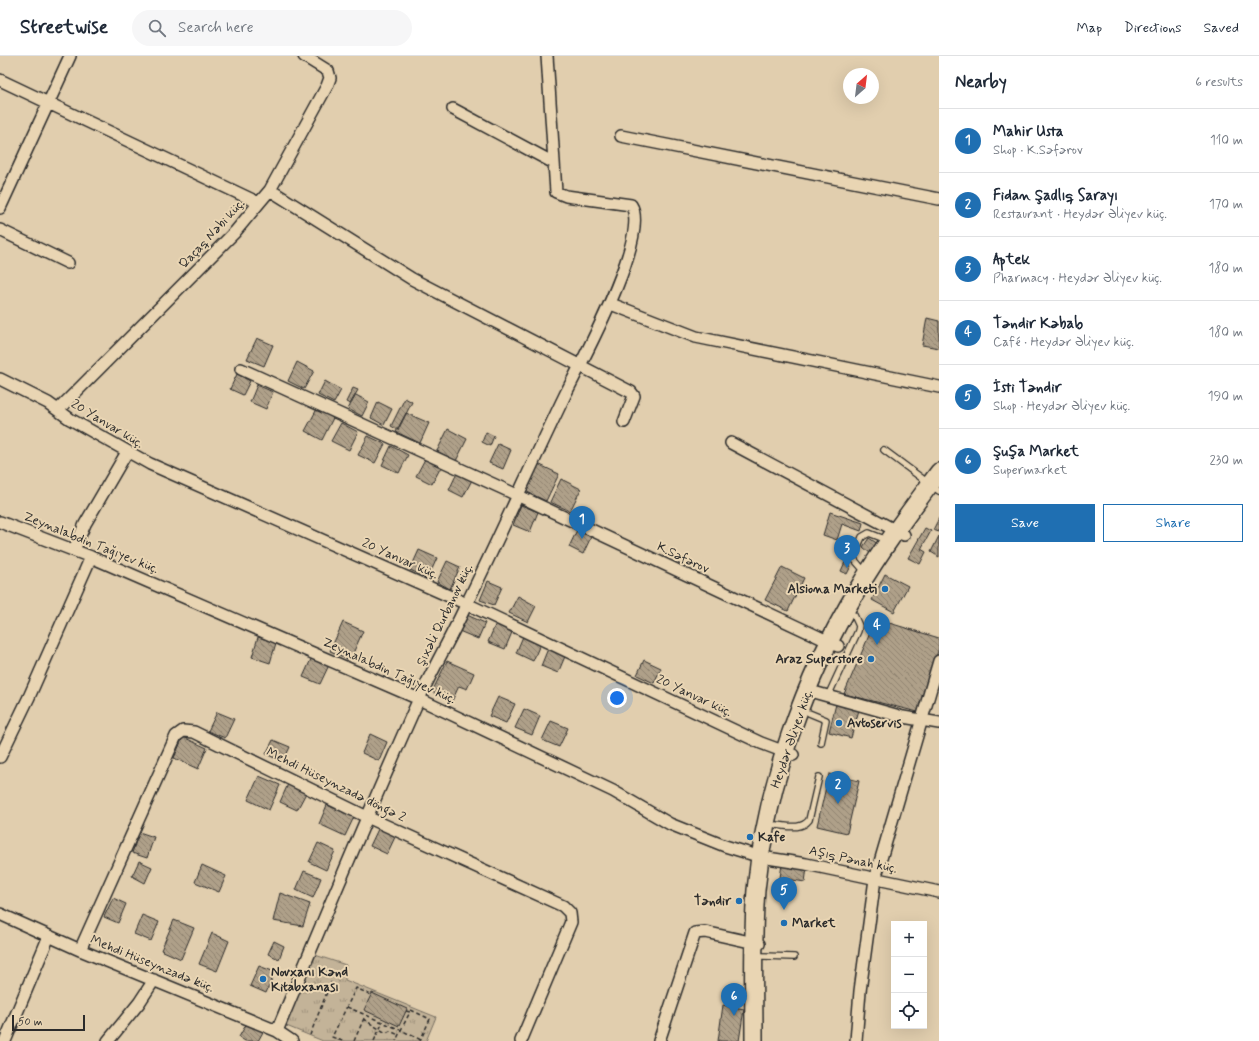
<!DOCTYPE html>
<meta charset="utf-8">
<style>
body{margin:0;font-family:Mynerve,sans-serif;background:#f6f6f7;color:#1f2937}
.controls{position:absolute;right:12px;bottom:12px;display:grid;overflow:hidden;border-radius:0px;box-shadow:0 4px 16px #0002}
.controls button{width:36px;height:36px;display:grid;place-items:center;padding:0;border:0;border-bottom:1px solid #e0e1e3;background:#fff;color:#1f2937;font:20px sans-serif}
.compass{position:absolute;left:843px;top:12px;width:36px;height:36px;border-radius:50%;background:#fff;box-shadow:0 4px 16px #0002;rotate:28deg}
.scale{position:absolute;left:12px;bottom:10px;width:73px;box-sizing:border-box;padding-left:4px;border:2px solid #2b2b2b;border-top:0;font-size:11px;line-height:14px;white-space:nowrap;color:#2b2b2b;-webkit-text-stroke:3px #e9d5b3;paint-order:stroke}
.you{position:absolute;left:617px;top:642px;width:14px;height:14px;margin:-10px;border:3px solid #fff;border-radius:50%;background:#1a73e8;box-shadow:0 0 0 6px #1a73e833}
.badge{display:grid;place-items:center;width:26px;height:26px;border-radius:50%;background:#1f6fb2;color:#fff;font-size:13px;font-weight:700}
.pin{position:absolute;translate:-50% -33px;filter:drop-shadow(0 1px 2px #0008)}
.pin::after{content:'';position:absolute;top:21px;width:14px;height:12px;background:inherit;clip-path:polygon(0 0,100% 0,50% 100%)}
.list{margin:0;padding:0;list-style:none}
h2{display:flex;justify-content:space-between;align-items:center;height:52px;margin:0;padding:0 16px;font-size:17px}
h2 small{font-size:13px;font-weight:400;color:#747a83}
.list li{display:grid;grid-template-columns:26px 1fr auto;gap:12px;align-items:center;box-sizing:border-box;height:64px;padding:0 16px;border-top:1px solid #e0e1e3}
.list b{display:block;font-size:15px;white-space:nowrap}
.list p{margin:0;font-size:13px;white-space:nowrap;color:#747a83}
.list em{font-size:13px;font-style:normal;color:#747a83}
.actions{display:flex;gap:8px;padding:12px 16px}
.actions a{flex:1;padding:9px 0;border:1px solid #1f6fb2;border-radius:0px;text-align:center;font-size:14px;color:#1f6fb2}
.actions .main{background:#1f6fb2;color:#fff}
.icon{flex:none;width:22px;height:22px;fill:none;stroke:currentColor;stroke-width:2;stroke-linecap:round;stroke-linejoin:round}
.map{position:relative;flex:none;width:939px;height:985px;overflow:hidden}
header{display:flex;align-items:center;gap:24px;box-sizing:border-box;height:56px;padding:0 20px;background:#fff;border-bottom:1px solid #e0e1e3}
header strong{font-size:19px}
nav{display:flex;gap:22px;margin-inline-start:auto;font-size:14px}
.search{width:280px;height:36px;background:#f6f6f7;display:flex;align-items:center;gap:10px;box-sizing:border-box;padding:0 14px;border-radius:22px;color:#747a83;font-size:15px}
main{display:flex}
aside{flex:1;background:#fff}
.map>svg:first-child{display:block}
</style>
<header>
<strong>Streetwise</strong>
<div class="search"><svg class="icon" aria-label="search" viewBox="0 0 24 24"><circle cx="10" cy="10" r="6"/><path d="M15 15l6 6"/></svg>Search here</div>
<nav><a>Map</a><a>Directions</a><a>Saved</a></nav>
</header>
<main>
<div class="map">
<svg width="939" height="985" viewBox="0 0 939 985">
<defs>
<pattern id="park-tufts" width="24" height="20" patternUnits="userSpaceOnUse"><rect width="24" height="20" fill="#c3b398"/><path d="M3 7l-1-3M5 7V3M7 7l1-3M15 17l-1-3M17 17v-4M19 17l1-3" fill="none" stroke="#9f927c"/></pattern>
<pattern id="building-back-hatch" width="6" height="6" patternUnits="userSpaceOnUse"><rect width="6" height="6" fill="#afa089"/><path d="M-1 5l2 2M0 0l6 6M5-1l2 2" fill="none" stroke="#8f8370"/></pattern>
</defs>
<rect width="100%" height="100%" fill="#e1ceae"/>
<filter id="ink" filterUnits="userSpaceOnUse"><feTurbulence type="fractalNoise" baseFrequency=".025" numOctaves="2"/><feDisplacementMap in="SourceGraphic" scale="8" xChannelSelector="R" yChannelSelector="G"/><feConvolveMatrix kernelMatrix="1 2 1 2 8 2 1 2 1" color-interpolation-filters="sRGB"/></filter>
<g filter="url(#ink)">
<path fill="url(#park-tufts)" stroke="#776f62" d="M315,899L346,909L345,924L436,961L426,985H323L284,969Z"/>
<path fill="url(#building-back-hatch)" stroke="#2b2b2b" d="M927,262L939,265V292L922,289Z
M257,282L273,289L264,310L247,303Z
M297,306L314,315L304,333L288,325Z
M237,318L250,325L243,339L230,333Z
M325,325L341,334L334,347L318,339Z
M257,329L273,336L266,353L250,346Z
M353,332L358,334L350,348L346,346Z
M356,339L369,346L362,360L348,353Z
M405,342L412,346L398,374L391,370Z
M378,346L392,353L384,369L371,362Z
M317,353L333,362L322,384L305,375Z
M406,357L429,367L420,387L396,376Z
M341,367L358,376L349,394L331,385Z
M448,373L467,383L456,405L437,395Z
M486,376L494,380L490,390L482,386Z
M368,380L385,388L375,407L358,399Z
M498,388L511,394L503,413L489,407Z
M391,390L408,399L399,417L382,409Z
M425,403L441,411L432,428L416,420Z
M536,407L559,418L546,445L523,434Z
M457,417L472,424L463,441L449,434Z
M561,423L581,433L570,455L550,446Z
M521,449L538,456L530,476L513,469Z
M830,456L863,467L861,475L842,468L837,484L823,479Z
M939,462V476L933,474Z
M925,472L931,475L921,493L926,496L920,508L908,502Z
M577,474L591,481L583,498L569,491Z
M939,480V501L931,496Z
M869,482L878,488L871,498L863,491Z
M419,494L437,502L428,522L410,514Z
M447,505L460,511L450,533L437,526Z
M845,506L851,510L847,518L841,515Z
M782,511L804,522L788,555L765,544Z
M885,518L908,530L894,556L872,544Z
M488,525L502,531L494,549L480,544Z
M518,540L536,550L528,566L509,557Z
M467,559L485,567L478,583L459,575Z
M876,563L939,582V592L918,656L844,638Z
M343,566L363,575L350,604L330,595Z
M496,567L513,574L505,593L488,586Z
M524,578L541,586L533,605L516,597Z
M258,581L276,587L270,607L252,601Z
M549,590L566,598L558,617L541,610Z
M312,601L329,609L320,628L303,621Z
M644,604L661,612L654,627L637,619Z
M447,605L474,617L467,633L459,630L452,645L432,636Z
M498,641L515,648L506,667L489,660Z
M836,648L859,654L851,682L829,676Z
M524,653L540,660L532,679L515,672Z
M217,656L234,663L225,682L208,675Z
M551,665L568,672L559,691L542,684Z
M370,678L387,686L379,705L362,697Z
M183,681L207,692L198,713L174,702Z
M273,684L290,691L283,706L266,698Z
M829,718L859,725L847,777L817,770Z
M259,720L280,729L269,754L248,744Z
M288,728L306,737L297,754L280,746Z
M327,749L354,761L345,780L319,768Z
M379,771L396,779L387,798L370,790Z
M139,776L154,781L147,802L132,797Z
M318,787L335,795L326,814L309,806Z
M139,805L152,811L145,827L132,820Z
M782,808L807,812L805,826L780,822Z
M202,809L226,820L219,836L195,826Z
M304,815L321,822L313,842L296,834Z
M280,837L310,848L303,870L273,865Z
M113,842L126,848L118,867L104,861Z
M142,859L159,866L151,885L134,878Z
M174,864L194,872L181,903L161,894Z
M212,877L229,885L217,915L199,908Z
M274,885L284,890L279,903L268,898Z
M259,910L275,916L266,937L250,930Z
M372,937L407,953L399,970L364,954Z
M723,949L744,953L739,985H718Z
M247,967L263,976L258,985H245L239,981Z"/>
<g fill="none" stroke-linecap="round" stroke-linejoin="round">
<defs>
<path id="lane" d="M884,394L939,435
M866,517L853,502L862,481L869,477L887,484
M828,640L858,575L859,570L854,559
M809,657L826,664L821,687
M776,769C788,770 801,774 809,764L819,721
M762,900L794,901"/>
<path id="street" d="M0,24L259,147
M453,53L554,107
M621,80L939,143
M270,134L412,223L631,336L634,340L624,366
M0,152L70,0
M0,174L68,207
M611,248L696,281L939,331
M241,313L517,439L838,590
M0,323L48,347L70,363L150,408L467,548L761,687L793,699
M58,354L235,176L259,147L270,134L327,30L330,22L328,15L304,0
M731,387L904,479
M0,466L91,501L419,643L613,735L670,768L725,790L761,801L806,808L939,836
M74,494L85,468L127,396
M817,637L903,661L939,667
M0,701L29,641L91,501
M0,858L80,894L277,975L292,985
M80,894L176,680L183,675L194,676L367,761L563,850L570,857L571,866L521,985
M277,975C323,865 369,754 418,645C433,612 452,580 467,547C501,478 532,407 566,337C582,305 651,179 631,149L566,140L556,136L547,0
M5,985L49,880
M108,985L139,947L154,924
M659,985L695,877L705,876L759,888
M856,985L860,935L875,823L939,605"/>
<path id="primary" d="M754,985C754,935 752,884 756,834C766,729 804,623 858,533C882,492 911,454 939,416"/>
</defs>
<use href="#lane" stroke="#2b2b2b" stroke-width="8"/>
<use href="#street" stroke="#2b2b2b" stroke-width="14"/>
<use href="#primary" stroke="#2b2b2b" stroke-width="20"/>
<path stroke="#2b2b2b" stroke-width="1.5" stroke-dasharray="4 3" stroke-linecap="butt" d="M347,951L401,974L396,985
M411,954L430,963L420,985
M406,955L410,956L401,974L421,984
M363,963L386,977L390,975L399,979
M310,979L331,926
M342,985L332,981L356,932L371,939
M354,985L365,960
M374,985L382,968"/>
<use href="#lane" stroke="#e9d5b3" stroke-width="5.5"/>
<use href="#street" stroke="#e9d5b3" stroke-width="11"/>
<use href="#primary" stroke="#e9d5b3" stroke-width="17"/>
</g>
</g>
<g fill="#1f6fb2" stroke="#e9d5b3" stroke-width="1.5">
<circle cx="885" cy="533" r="4"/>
<circle cx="871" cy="603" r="4"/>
<circle cx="839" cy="667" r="4"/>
<circle cx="750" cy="781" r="4"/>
<circle cx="739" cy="845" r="4"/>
<circle cx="784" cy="867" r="4"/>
<circle cx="263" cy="923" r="4"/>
</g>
<g text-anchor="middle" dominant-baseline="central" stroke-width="4" stroke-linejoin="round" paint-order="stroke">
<g font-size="13" fill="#2b2b2b" stroke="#e9d5b3">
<text transform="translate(212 178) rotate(-47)">Qaçaq Nəbi küç.</text>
<text transform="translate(107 368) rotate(31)">20 Yanvar küç.</text>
<text transform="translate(91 487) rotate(22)">Zeynalabdin Tağıyev küç.</text>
<text transform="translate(683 502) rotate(25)">K.Səfərov</text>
<text transform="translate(400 503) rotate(24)">20 Yanvar küç.</text>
<text transform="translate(445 559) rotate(-64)">Şıxəli Qurbanov küç.</text>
<text transform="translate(389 615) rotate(24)">Zeynalabdin Tağıyev küç.</text>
<text transform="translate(694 640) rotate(25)">20 Yanvar küç.</text>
<text transform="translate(792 683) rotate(-71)">Heydər Əliyev küç.</text>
<text transform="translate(336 729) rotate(26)">Mehdi Hüseynzadə döngə 2</text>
<text transform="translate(853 804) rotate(12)">Aşıq Pənah küç.</text>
<text transform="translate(152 908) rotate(22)">Mehdi Hüseynzadə küç.</text>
</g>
<g font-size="13" font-weight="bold" fill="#2b2b2b" stroke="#e9d5b3" text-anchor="start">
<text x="877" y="533" text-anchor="end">Alsiona Marketi</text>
<text x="863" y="603" text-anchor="end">Araz Superstore</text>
<text x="847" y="667">Avtoservis</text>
<text x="758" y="781">Kafe</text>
<text x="731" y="845" text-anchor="end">Təndir</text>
<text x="792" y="867">Market</text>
<text x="271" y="916">Novxanı Kənd<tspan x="271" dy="15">Kitabxanası</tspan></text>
</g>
</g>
</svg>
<div class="controls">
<button>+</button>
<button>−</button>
<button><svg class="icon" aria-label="locate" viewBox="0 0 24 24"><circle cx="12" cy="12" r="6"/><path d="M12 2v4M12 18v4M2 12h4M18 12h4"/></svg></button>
</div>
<svg class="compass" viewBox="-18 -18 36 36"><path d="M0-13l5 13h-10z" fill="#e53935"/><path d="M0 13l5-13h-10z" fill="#747a83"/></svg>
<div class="scale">50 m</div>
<div class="you"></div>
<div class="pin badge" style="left:582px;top:483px">1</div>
<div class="pin badge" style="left:838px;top:748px">2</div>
<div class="pin badge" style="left:847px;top:512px">3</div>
<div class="pin badge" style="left:877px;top:589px">4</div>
<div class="pin badge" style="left:784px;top:854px">5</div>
<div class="pin badge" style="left:734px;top:960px">6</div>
</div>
<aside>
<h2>Nearby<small>6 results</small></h2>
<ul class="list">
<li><span class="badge">1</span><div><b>Mahir Usta</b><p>Shop · K.Səfərov</p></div><em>110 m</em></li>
<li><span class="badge">2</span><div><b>Fidan Şadlıq Sarayı</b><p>Restaurant · Heydər Əliyev küç.</p></div><em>170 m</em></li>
<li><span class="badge">3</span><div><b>Aptek</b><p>Pharmacy · Heydər Əliyev küç.</p></div><em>180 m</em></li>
<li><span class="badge">4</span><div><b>Təndir Kəbab</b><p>Café · Heydər Əliyev küç.</p></div><em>180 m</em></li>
<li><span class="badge">5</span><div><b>İsti Təndir</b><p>Shop · Heydər Əliyev küç.</p></div><em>190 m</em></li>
<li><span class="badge">6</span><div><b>Şuşa Market</b><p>Supermarket</p></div><em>230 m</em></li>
</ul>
<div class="actions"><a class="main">Save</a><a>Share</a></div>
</aside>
</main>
